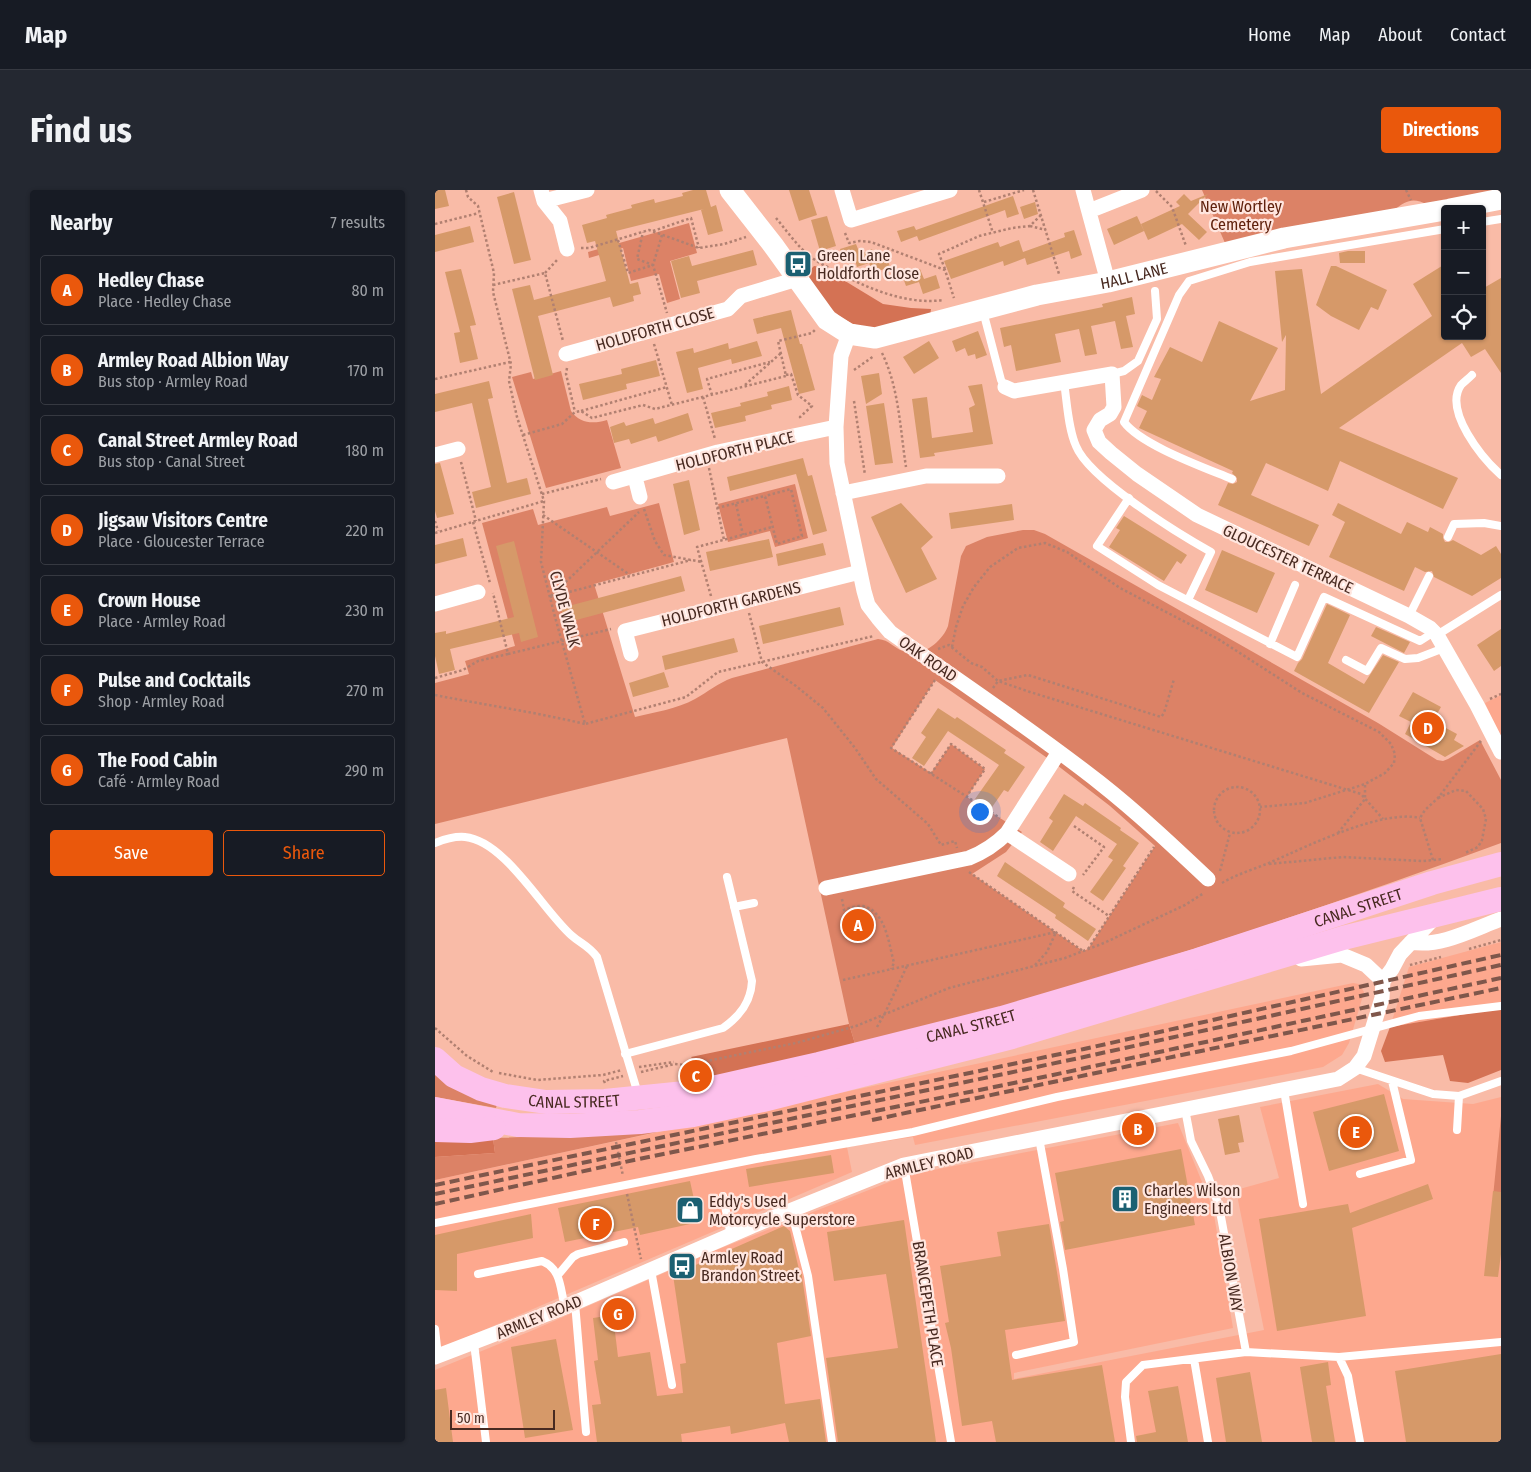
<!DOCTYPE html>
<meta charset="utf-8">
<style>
body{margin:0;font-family:"Fira Sans Condensed",sans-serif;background:#242831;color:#f1f3f6}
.controls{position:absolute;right:15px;top:15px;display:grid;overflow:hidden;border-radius:5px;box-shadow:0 1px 4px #0004}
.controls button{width:45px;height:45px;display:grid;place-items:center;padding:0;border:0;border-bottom:1px solid #363941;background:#171b24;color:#f1f3f6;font:25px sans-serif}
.scale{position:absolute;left:15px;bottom:12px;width:105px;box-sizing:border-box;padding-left:5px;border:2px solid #482a21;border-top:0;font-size:14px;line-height:18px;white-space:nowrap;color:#482a21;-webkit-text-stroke:4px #ffe6df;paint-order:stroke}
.you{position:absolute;left:544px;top:621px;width:18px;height:18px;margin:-12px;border:4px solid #fff;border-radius:50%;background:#1a73e8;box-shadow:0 0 0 8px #1a73e833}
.badge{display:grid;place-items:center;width:32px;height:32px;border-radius:50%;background:#ea580c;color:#fff;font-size:16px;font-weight:700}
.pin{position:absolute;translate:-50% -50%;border:2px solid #fff;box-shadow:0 1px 5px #0006}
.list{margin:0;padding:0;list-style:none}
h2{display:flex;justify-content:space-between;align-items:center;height:65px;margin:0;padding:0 20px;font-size:21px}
h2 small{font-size:16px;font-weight:400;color:#9ea1a6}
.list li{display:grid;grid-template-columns:32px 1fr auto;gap:15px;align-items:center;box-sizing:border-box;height:70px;margin:0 10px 10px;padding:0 10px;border:1px solid #363941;border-radius:5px}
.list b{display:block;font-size:19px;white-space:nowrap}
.list p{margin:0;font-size:16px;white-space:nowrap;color:#9ea1a6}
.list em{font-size:16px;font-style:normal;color:#9ea1a6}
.actions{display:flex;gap:10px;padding:15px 20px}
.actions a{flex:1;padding:11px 0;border:1px solid #ea580c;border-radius:5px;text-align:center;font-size:18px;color:#ea580c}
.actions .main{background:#ea580c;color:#fff}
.icon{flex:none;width:28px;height:28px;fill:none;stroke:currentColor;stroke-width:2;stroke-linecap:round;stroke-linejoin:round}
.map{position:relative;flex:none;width:1066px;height:1252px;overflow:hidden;border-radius:5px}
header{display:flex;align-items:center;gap:30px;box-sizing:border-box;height:70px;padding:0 25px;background:#171b24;border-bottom:1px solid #363941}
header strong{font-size:24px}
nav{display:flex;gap:28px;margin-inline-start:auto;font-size:18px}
.intro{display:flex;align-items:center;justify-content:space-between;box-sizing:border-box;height:120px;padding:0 30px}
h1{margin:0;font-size:35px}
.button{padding:12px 22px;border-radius:5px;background:#ea580c;color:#fff;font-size:18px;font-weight:700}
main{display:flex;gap:30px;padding:0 30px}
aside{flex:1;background:#171b24;border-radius:5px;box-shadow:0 1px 4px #0004}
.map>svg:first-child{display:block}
</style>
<header>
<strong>Map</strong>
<nav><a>Home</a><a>Map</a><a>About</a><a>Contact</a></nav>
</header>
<div class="intro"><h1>Find us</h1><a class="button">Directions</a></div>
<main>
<aside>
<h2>Nearby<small>7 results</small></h2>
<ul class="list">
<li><span class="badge">A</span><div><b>Hedley Chase</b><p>Place · Hedley Chase</p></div><em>80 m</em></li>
<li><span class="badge">B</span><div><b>Armley Road Albion Way</b><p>Bus stop · Armley Road</p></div><em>170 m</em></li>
<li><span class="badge">C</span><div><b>Canal Street Armley Road</b><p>Bus stop · Canal Street</p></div><em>180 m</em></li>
<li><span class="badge">D</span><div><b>Jigsaw Visitors Centre</b><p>Place · Gloucester Terrace</p></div><em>220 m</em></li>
<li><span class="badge">E</span><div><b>Crown House</b><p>Place · Armley Road</p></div><em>230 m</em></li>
<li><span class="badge">F</span><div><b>Pulse and Cocktails</b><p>Shop · Armley Road</p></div><em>270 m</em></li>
<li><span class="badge">G</span><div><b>The Food Cabin</b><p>Café · Armley Road</p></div><em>290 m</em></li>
</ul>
<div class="actions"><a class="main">Save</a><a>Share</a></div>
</aside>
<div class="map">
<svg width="1066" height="1252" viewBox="0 0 1066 1252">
<rect width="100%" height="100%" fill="#f9bba7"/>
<path fill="#fda88e" d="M1066,505V550L1050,513Z
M1066,752V818L955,837L974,777Z
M918,793L924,794L929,802L914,853L907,865L888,877L480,955L478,947L412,957L417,982L0,1161V990Z
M943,894L968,909L1038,914L1066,907V1252H0V1180L96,1141L284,1059L472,985L743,933L778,1019L798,1138L579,1183V1189L829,1140L801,1000L844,988L825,917Z"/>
<path fill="#dc8266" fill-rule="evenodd" d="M767,0H1065L993,15C978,7 972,10 959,20L790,53Z
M254,33L262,63L235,71L245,109L232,113L224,84L196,91L188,58L154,68L153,62Z
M126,181L136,221C145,234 159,234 172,230L186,278L111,298L77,187L96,182L98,189Z
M360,294L373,348L340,357L335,341L293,352L283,314Z
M224,313L239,372L159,394L200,527C220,522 242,519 260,509C273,502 283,493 297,488L443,449C455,450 457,457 468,461C486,469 507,452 513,436L526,366L531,356L552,347L588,340H599L610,344L943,533L1002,570L1008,571L1013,569L1045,550L1066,590V653C931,703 795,749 657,790C579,814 500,835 421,857L414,834L352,548L0,634V493L34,484L30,471L80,456L47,333L98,319L103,335L172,317L175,326ZM500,490L618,572L675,616L720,656L653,759L648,761L537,684L571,662L587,642L532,607L550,579L516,554L496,583L457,558Z
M0,881L62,914L61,918L0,907Z
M1066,926V1008L1058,1007Z
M222,942L0,990V967L60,963L58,948Z"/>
<path fill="#d47254" d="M379,76L387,77L448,114L476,118L496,119L495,127C482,130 445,140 433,138C404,134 387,110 371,88L374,81Z
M1066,818V880L1033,893L1015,891L1008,865L950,872L946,861L955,837Z
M414,834L421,857L286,887L266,881L256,867Z
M58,948L60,963L0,967V949Z"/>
<path fill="#d69969" d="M0,0H10L14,16L0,19Z
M258,0H271L276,17L281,15L288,41L273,45L266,20L269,19L181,41L195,94L203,92L206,104L198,106L199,111L178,117L175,107L103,126L118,185L100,190L77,99L95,95L99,110L171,91L160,51L152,53L147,35L172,28L171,25L197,18L196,15L219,9L220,13L248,6L247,3Z
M354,0H374L382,25L364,31Z
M79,2L96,70L79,74L62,7Z
M749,4L756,11L773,4L753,24L772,42L764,50L747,34L713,50L706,34L745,16L741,12Z
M578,6L584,24L572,28L570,20L484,51L482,46L466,52L462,41L479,36L481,40Z
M600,12L603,24L589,29L585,17Z
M392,26L401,56L385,61L376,30Z
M702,26L709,41L679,55L672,39Z
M35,36L39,52L0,62V45Z
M639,40L647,65L636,69L634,61L592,75L590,68L569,76L568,71L516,89L509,71L563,52L565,57L584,50L588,62L630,47L629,43Z
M421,54L425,64L437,59L440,69L451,65L455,77L438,83L434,73L422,77L419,66L408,70L405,59Z
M318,60L322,75L262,91L265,103L246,108L236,71L254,66L257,76Z
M913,61H930V73H905L904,63Z
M1010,74V146H1047V99L1066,88V183L1050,159L1036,167L1027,153L904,238L1023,288L1008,319L905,271L893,301L831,273L816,305L884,335L874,356L783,315L793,293L798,294L802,292V288L797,283L798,281L704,238L712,221L702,216L707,205L717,210L726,189L719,187L735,157L767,172L784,131L843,158L815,211L850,200L851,145L847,152L840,81L867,79L886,204L997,126L978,94Z
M896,76H901L952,100L943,120L936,117L924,140L896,126L881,115Z
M26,79L41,135L35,136L43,169L25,173L19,143L25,142L10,82Z
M485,79L489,89L501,85L505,98L488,104L484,92L471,96L467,85Z
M697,107L700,124L691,126L698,157L686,159L680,131L656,136L662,164L650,166L644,139L620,144L626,172L581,181L576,155L569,157L565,138L668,117L667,114Z
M356,120L365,154H367L380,200L364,204L346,138L322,144L318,129Z
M543,141L552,165L541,169L540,164L533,166L530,158L521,162L517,151Z
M322,151L327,166L297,174L296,169L263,178L268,199L252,203L241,162L258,158L259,163L293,153L294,159Z
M494,151L504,168L479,184L468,167Z
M221,170L225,186L191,194L192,199L148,210L144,194L187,184L186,179Z
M444,183L447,204L431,214L426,186Z
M54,191L58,208L53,209L72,293L92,288L96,304L41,318L37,302L56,297L37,213L0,222V204Z
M547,194L558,254L499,263L500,266L485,268L477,209L492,207L497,248L538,242L534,218L540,215L533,196Z
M354,196L357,210L336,215L337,219L310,226L311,231L280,238L276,223L306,216L305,213L333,206L332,202Z
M449,213L458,273L440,275L431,216Z
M253,223L258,240L223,252L221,246L196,254L194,249L179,253L175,237L189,232L191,236L218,228L220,234Z
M368,268L373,286L377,285L392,341L378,345L361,284L295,301L292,287Z
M5,273L19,324L2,328L0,321V274Z
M254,290L265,340L249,345L238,294Z
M466,313L498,347L486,358L502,389L471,403L436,327Z
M903,313L966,344L972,332L993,342L995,337L1008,344V348L1010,352H1014L1018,350L1046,365L1061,356L1066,364V388L1037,406L999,387L997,381L990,382L980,377L969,401L894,367L910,332L897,325Z
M577,314L579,330L516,339L514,323Z
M689,326L752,365L746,374L742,371L729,391L674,357L685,340L681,338Z
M28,348L32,366L0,374V355Z
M334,349L338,367L275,381L271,362Z
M79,351L103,447L86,452L84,443L15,459L20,480L4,484L0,466V443L11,441V444L79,427L61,356Z
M388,353L391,365L343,376L341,364Z
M787,360L840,383L822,423L770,400Z
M246,386L250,401L130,433L126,418Z
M892,414L915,425L893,473L929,494L948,465L964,472L934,523L859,481L863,473L867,469Z
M405,417L409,435L328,454L324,436Z
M941,437L975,452L969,463L936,446Z
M1066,439V476L1059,481L1042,455Z
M299,448L303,462L230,480L227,466Z
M229,482L234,497L198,507L194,493Z
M978,502L1006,517L998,531L1022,544L1019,550L1029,556L1010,567L970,544L976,532L964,526Z
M503,518L520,529L522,527L571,560L569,563L590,577L573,602L569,600L555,620L540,609L564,575L513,541L489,576L477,568L491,547L486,543Z
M629,604L648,616L650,613L686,638L685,640L704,653L688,676L691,678L668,711L655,702L678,670L673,667L682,654L641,626L618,661L605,652L618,631L614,628Z
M570,672L630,713L628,717L661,739L653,751L620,728L621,725L562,686Z
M949,904L964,961L894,981L878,922Z
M804,925L809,952L803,953L805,962L790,965L783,929Z
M746,959L760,1035L630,1060L625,1032L629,1031L620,983Z
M396,965L399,983L314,997L311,979Z
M255,991L264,1032L205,1045L203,1037L130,1052L123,1018Z
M993,994L998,1009L917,1038L931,1126L842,1141L824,1029L913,1014L915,1023Z
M1058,1001L1066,1002V1064L1063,1087L1049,1086Z
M96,1024L98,1048L22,1064V1101L0,1100V1045Z
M469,1030L501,1252H403L391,1168L463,1158L451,1084L399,1091L392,1042Z
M614,1034L630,1131L570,1140L577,1190L667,1175L680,1252H561L557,1231L527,1236L516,1158L510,1133L514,1132L505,1076L566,1066L562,1042Z
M349,1036L355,1041L365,1084H367V1087L376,1146L342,1153L350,1214L385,1209L391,1252H354L350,1233L296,1244L295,1236L246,1244L247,1252H162L157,1215L166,1214L159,1171L163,1170L158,1128L178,1125L183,1167L215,1162L222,1206L248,1203L245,1174L251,1173L238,1085Z
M121,1149L138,1240L90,1248L76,1157Z
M1066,1164V1252H971L960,1181Z
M893,1172L896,1195L891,1196L900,1252H877L865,1177Z
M815,1182L827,1252H791L781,1188Z
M743,1196L753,1252H702L701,1246L721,1242L713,1201Z
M11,1198L18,1252H0V1200Z"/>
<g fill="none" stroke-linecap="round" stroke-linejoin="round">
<path stroke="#b18071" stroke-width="2.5" stroke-dasharray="2.5 2.5" stroke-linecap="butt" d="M31,0L33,7L43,16L59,83L58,102L76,174L74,191L82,227L109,311L106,372L120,427L150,534L251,507L283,482L439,446
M544,0L558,43
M598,0L624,84
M971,0L976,10
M721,1L737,17L751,56
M549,12L589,0
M341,28C352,41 362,56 375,66C383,73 393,77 402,82C434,99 472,115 509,110
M0,34L44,23
M595,36L611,40
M218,41L256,28L264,58
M410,43L414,53L425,51L436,52L510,80L519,108
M227,45L218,75L232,123
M183,50L193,83L218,75L202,69L208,42
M146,58H154L214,40L264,58L289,54L311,47
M510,79L504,64L544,46L577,38L595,36L606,25
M110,83L123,69
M58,95L110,83L128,151
M219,154L237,215
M447,163C464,198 465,238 471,277
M132,178L131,184L140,222
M419,180L439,166
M351,185L356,184L363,205L377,216L365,227L366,230
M0,189L75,172
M310,195L346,163
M277,205L272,189L335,172
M268,207L280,249
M419,211L430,285
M146,221L232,197
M88,245L127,234L140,222L146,221L157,228L208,215L220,219L351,186L343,151L377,143L380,140
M26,272L41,331
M274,278L289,350
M107,304L166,289
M301,314L308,345
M282,318L330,306L342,354L367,346L356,299L330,306
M209,319L220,351L229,365L267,372
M108,325L195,385
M0,331L3,341
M38,332L55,393
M0,343L109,311
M116,406L204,322
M276,406L262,357L337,337
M115,407L256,370
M314,423L327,472L361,496L388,518L420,558L441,589L493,634L506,655L520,651L522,658
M517,457L521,437L528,416L539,397L555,377L583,358L610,353L632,362L685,398L783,449L867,503L944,542L956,554L960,564L959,573L950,583L930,594L870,613L825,617
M503,459L514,455L536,473L547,477L563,491L595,502L926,604L948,629
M73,464L176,439
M0,488L28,480L43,471L73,464L58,403
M500,490L456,558L565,628
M558,498L563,491L593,485L726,527L729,523L739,489
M0,505C50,515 100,522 150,534
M1055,509L1066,504
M496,584L516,554L550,579L532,606
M779 620a23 23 0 1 1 46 0a23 23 0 1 1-46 0Z
M1003,608L1021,600L1031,601L1048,619L1051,629L1047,650L1043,657L1030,663
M639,636L669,657L648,685
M903,643L930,609V594
M998,670L985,628L990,620L1003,608L1046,551
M834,674L908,667L988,671L1008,669
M785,681L795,643
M534,682L648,761
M787,693C802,684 820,679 836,672C873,656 947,619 985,628
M639,697L637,701L674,726
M407,709L409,720C415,718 423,715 428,716C451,721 454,755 459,773L456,779
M653,759L719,657
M1034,759L1066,750
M600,775L612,762L621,742
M975,775L1006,767
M408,790L621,742
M442,837L450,823L472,776
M0,838L32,866L58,882
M252,875L255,885
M204,877L239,872
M206,882L240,874L252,875L361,853L421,836L514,798L630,768L669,753L750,715L769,703
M64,883L102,890L168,885L187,880
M170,893L169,891L188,886
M181,952L188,986
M192,1004L206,1069"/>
<path stroke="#fff" stroke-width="8" d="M1047,32L1066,29
M548,121L566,190L570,197
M677,184L689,181L703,171L722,129L720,101
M1037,185C1034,188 1029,192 1026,195C1008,221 1048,269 1066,285
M629,192C632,212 633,238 641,256C654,289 744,344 776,362L753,410
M797,289C768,277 706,255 689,232L744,105L754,91L815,72L1010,39
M694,308L662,356L723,395L862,467L889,407L985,451L999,442
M1013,347L1019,334L1049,333L1066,336
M974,426L994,386
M1002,445L1066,405
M835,454L860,395
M911,470L932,481L946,458L970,469L983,468L1009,458
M0,653C10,649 19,646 30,647C70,651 107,719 136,745C146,754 153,755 162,767L203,904
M299,717L319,713
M190,864L288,838C305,826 316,812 317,791L292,687
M920,878L998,904L1024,906L1066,891
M849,900L868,1014
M750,919L756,951L773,986L784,1016L811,1162L904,1167L913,1186L925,1252
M1022,940L1024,906
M469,975L516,1252
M925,984L976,970L957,891
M288,1006L296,1046
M356,1020L373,1086L397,1252
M0,1033L321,969L478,942L622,907L856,861L984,826L1066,816
M216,1080L237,1195
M43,1084L107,1071C127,1079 125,1100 130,1117
M123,1085L138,1067L143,1064L189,1052
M140,1113L151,1242
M0,1139L3,1166
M39,1153L51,1252
M581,1165L639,1152L628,1079L604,948
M904,1167L1066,1152
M759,1169L773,1252
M696,1252L690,1207L691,1192L708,1175L811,1162"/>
<path stroke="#fff" stroke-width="15" d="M106,0L109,11L125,31L132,59
M407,0L416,30L515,0
M648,0L673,92
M109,11L152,0
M654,21L707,0
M414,144L406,166L401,237L402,273L429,401L433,415L443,428L455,442C525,492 598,540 665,593C703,623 738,656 773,689
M131,164L293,119L306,106L362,89
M570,197L579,201L677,184L679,217L675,224L665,230L659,240L664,252L676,263L702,284L762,325L974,426L995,438L1002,445L1042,515L1066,562
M0,265L23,259
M200,287L205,307
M178,292L283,262L401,237
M408,303L491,286H563
M0,414L43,402
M196,464L190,441L425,382
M572,643L634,684
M391,698L534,668C549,662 560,655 572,643L624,562
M976,752C1004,758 1039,739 1066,729
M866,769L907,765L931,775L948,791
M0,1167L130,1117L317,1036L469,975L903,889L920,878L929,866L947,808L948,791L957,779L965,764L1000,727"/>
<g stroke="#fff" stroke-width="21">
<path id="s1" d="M295,0L338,55L392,130L414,144L440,148L602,105L673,92L849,48L1010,20"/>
<path d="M1015,19L1066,9"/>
</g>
<g stroke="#fdc1ec" stroke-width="24">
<path id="s2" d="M0,869L19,886L46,899L70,906L111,912L170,911L260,902L384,874L567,828L763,770L997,693L1066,674"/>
<path d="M0,919L83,935L135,936L205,932L258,925L328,910L577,847L908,748L1066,709"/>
<path d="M0,940L35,941L59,938"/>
</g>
<path stroke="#7f574b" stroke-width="4" stroke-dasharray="10 5" stroke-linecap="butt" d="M437,930L1066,798
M0,995L649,859L1066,765
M0,1004L649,867L1066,775
M0,1014L199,970L618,885L1066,788"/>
</g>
<defs>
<symbol id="bus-square" viewBox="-11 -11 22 22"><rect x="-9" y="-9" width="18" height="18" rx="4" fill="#1b6072" stroke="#ffe6df"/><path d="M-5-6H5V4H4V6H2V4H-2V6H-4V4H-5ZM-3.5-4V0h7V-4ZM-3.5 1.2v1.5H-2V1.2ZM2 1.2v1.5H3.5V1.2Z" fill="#fff"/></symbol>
<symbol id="building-square" viewBox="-11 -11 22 22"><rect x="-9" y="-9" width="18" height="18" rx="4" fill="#1b6072" stroke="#ffe6df"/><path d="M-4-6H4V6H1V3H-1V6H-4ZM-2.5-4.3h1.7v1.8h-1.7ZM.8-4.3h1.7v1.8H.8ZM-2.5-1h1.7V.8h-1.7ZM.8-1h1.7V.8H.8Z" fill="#fff"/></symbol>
<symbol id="shop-square" viewBox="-11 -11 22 22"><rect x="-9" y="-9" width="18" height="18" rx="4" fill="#1b6072" stroke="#ffe6df"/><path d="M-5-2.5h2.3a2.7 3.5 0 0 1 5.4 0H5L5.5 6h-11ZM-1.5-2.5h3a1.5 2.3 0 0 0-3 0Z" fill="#fff"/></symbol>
</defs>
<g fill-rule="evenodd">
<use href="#bus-square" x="347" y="58" width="32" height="32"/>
<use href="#building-square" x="674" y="993" width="32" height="32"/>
<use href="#shop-square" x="239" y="1004" width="32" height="32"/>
<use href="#bus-square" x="231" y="1060" width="32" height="32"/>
</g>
<g text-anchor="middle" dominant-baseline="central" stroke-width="4.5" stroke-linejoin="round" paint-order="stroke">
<g font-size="16" fill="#60210c" stroke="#ffe6df">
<text x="806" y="16">New Wortley<tspan x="806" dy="18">Cemetery</tspan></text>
</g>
<g font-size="16" fill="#482a21" stroke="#ffe6df" text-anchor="start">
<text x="382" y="65">Green Lane<tspan x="382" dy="18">Holdforth Close</tspan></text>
<text x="709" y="1000">Charles Wilson<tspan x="709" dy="18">Engineers Ltd</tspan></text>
<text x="274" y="1011">Eddy's Used<tspan x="274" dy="18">Motorcycle Superstore</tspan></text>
<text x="266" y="1067">Armley Road<tspan x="266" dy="18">Brandon Street</tspan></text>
</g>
<g font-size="16" fill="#482a21" stroke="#ffe6df">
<text stroke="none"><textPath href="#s1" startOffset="481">HALL LANE</textPath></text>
<text transform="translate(220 139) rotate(-16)">HOLDFORTH CLOSE</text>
<text transform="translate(300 261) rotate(-14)">HOLDFORTH PLACE</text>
<text transform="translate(853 369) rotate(25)">GLOUCESTER TERRACE</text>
<text transform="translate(296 414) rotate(-14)">HOLDFORTH GARDENS</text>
<text transform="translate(130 419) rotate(75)">CLYDE WALK</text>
<text transform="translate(493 469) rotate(35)">OAK ROAD</text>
<text stroke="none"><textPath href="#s2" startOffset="960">CANAL STREET</textPath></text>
<text stroke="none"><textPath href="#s2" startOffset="555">CANAL STREET</textPath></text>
<text stroke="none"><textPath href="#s2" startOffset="150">CANAL STREET</textPath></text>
<text transform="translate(494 973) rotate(-14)">ARMLEY ROAD</text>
<text transform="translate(796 1083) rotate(80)">ALBION WAY</text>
<text transform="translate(493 1114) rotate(81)">BRANCEPETH PLACE</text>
<text transform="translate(104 1127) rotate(-22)">ARMLEY ROAD</text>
</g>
</g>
</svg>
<div class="controls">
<button>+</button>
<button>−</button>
<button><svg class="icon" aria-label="locate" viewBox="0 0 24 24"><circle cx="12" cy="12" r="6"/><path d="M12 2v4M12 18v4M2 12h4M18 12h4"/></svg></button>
</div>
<div class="scale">50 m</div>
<div class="you"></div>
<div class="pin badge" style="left:423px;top:735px">A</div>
<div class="pin badge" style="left:703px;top:939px">B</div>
<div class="pin badge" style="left:261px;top:886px">C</div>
<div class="pin badge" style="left:993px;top:538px">D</div>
<div class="pin badge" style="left:921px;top:942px">E</div>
<div class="pin badge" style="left:161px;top:1034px">F</div>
<div class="pin badge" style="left:183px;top:1124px">G</div>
</div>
</main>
